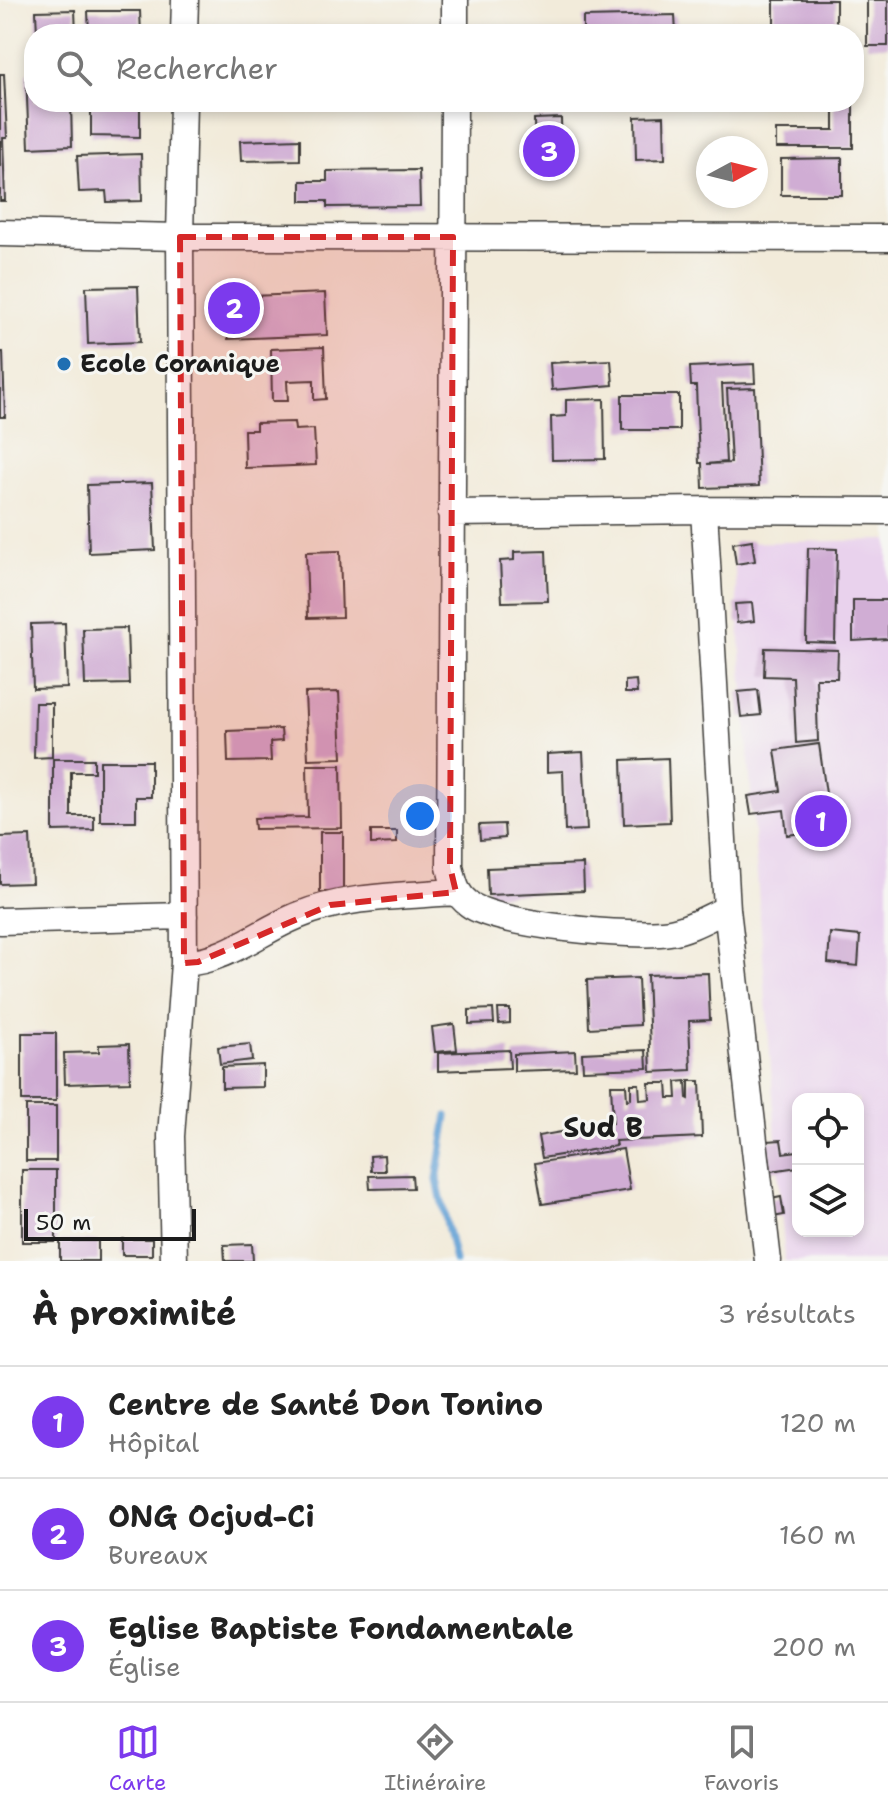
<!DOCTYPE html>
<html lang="fr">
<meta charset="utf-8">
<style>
body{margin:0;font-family:"Shantell Sans",sans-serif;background:#f6f6f6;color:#222}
.controls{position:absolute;right:24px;bottom:24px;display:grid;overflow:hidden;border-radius:16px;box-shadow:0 4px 12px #0003}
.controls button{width:72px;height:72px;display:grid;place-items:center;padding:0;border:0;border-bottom:2px solid #e0e0e0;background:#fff;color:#222;font:40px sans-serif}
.compass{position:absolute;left:696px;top:136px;width:72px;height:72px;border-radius:50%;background:#fff;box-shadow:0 4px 12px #0003;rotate:83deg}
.scale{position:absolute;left:24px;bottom:20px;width:172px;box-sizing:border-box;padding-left:8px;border:4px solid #1c1c1c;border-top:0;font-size:22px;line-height:28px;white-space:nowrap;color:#1c1c1c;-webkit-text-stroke:6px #f6f6f2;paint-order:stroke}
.you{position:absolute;left:420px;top:816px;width:28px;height:28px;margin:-20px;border:6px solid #fff;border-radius:50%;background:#1a73e8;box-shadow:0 0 0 12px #1a73e833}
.badge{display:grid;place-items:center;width:52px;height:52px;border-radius:50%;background:#7c3aed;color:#fff;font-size:26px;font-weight:700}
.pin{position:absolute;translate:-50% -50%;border:4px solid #fff;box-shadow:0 2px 8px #0006}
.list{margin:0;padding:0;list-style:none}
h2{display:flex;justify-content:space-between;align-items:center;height:104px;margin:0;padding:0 32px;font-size:34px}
h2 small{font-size:26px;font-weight:400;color:#767676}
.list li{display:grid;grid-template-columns:52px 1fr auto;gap:24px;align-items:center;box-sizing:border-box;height:112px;padding:0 32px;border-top:2px solid #e0e0e0}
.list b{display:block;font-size:30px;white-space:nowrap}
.list p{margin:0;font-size:26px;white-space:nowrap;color:#767676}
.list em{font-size:26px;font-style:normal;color:#767676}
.icon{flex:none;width:44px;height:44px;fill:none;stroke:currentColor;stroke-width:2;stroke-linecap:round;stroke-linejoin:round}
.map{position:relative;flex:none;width:888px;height:1261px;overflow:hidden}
.search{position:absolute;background:#fff;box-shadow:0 4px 12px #0003;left:24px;right:24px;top:24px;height:88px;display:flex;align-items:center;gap:20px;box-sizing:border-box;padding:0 28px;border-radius:32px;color:#767676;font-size:30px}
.sheet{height:440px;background:#fff}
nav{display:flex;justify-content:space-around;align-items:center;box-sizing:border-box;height:112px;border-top:2px solid #e0e0e0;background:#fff;font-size:22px;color:#767676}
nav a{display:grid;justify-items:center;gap:4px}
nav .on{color:#7c3aed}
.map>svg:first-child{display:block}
</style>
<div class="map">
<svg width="888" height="1261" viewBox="0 0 888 1261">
<rect width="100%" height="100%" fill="#f6f6f2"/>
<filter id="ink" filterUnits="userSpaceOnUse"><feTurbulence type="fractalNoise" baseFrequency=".0125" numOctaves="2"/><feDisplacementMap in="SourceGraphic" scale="16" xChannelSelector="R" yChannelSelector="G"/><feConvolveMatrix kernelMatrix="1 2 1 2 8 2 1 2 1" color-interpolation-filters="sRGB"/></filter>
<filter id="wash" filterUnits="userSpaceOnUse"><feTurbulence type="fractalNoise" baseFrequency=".006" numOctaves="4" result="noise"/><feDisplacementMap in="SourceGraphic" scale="32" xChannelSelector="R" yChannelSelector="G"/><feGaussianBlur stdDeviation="1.8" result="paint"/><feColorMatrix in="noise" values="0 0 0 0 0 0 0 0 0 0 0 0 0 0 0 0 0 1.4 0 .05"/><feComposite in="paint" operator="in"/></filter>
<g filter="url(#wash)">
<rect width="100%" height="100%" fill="#f2ebda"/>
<path fill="#e9d2ed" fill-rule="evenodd" d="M888,540V1261H785L733,543ZM798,1099H858V1231H798Z"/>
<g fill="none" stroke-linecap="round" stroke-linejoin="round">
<path stroke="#63a1d5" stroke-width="7" d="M447,1116L437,1180L455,1261"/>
</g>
<g id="blocks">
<path fill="#d0add4" d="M774,0H836V34H774Z
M867,0H888V46H867Z
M75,10L76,34H37L36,11Z
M88,11H140L141,34H89Z
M675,15L676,34H583V17Z
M26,73H34V102H71L72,146L29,148Z
M0,74H4L7,138H3L5,201H0Z
M91,102H140V137L91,136Z
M583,102H620V108L584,109Z
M834,102H853V148H776V130H834Z
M664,116L665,159L636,160L635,117Z
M561,118L562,162L535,163L534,119Z
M300,139V160L241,161L240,141Z
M141,154L142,201L107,202L106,191L79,192L77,156Z
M842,158V195H781V159Z
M419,170L420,206L327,207V201H301V181H327V171Z
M138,286L140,342L88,344L86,287Z
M325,293L327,335L228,339L226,297Z
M324,347L326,399L314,400V380L287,381L288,401H272L271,349Z
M0,352H3L5,417H0Z
M611,360L613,385L552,390L550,363Z
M754,364L755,383L722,384L726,462L707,464L731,463L727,389L755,388L759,486L703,488L702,463H699L696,386H691L690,367Z
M622,395H679V430H622Z
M604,399L605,459L552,460L551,417L566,416V400Z
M294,422L295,430L314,429L316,465L245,468L244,430H256V423Z
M152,483L155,550L89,553L87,485Z
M752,540L755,561L736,564L733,543Z
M808,548L837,549L835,643L806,642Z
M340,551L342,617L308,618L306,552Z
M546,551L548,601L502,602L500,561L514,560V552Z
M853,600H888V639L853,641Z
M752,603L754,621L737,623L735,604Z
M65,623L67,688L33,689L31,624Z
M127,628L129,684L85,685L83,629Z
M765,648L838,650L837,678H816L818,741L796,743L793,677L764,676Z
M636,680L637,693H625V681Z
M758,690L761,715L741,717L738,692Z
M339,692L342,758L308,759L305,693Z
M35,703H52V757L34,758Z
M281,729L282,741L270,742L271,761L228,762L227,731Z
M819,744L831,829L787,835L784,810L751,814L748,796L781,791L775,750Z
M583,752L587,830L565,831L563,771L547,772V754Z
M668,758L670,822L624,824L622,760Z
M53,759H94V772H71V816H94V830L53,831Z
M100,761H151V797H136V821H100Z
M307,765H341L342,828L255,829L254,818L308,817Z
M504,824L505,838L480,840L479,825Z
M371,831H397V843L371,844Z
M320,832H343V892H320Z
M30,836L32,883L0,884V837Z
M583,864L584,891L488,895L487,868Z
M830,933L860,936L858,966L828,963Z
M708,973L710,1020L689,1021L691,1070L651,1072L647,975Z
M638,978L640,1025L589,1028L587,980Z
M493,1009L494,1023L469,1024V1010Z
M498,1009H510V1023L499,1024Z
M454,1024L457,1050L435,1052L432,1027Z
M22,1033H56V1101H22Z
M129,1044L130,1082L65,1084L64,1053L99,1052V1045Z
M250,1044L252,1060L220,1064L218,1047Z
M509,1050L510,1068L438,1071V1053Z
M646,1050L647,1068L583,1070L582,1053Z
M575,1051L576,1069L514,1071V1054Z
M263,1065V1087L222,1088V1067Z
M686,1081L687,1098L689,1099V1081H700L702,1137L615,1141L616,1146L542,1158L538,1136L613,1123L611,1085H626L627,1100L631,1099V1084H639L640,1100L650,1099L649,1083H667L668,1098H677L676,1082Z
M26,1106H56V1161H26Z
M781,1140L783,1153L798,1151V1167L771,1171L767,1141Z
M623,1149L630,1190L542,1204L535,1163Z
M384,1155L385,1171H371L370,1156Z
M22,1170H56V1242H22Z
M412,1175L413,1188L370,1189L369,1176Z
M781,1197L784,1215L773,1217L771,1199Z
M122,1239H152V1255H122Z
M60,1241H98V1261H60Z
M252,1244L253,1261H225L224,1245Z"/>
</g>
</g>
<g filter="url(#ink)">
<use href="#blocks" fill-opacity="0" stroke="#3c3b38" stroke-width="2"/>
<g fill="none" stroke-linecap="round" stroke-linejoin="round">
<defs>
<path id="minor" d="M184,34L185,0
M455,34V0
M454,102L450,867C454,882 455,894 469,904C496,925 635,938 670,932C690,929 709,917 727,909
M0,233L180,237L888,238
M704,510L727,909L768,1261
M451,513L704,510L888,511
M0,921L184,916
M184,963C228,960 258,932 297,916C347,895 403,896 456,892
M174,1261L171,1136L184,963L180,237L183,102"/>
</defs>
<use href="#minor" stroke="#3c3b38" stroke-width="29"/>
<use href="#minor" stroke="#fff" stroke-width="26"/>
</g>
</g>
<path fill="#d62828" fill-opacity="0.2" stroke="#d62828" stroke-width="6" stroke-dasharray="16 10" stroke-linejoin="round" d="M180,237H453L450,867L456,892L330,905L198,962L184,963Z"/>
<circle fill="#1f6fb2" stroke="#f6f6f2" stroke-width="3" cx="64" cy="364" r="8"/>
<g text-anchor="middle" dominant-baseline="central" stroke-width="6" stroke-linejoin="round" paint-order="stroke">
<g font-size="24" font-weight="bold" fill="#1c1c1c" stroke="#f6f6f2" text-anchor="start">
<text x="80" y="364">Ecole Coranique</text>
</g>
<g font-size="28" font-weight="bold" fill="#1c1c1c" stroke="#f6f6f2">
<text x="603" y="1127">Sud B</text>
</g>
</g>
</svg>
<div class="controls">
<button><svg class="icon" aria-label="locate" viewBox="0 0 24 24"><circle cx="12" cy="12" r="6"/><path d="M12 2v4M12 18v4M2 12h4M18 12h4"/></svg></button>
<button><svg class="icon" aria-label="layers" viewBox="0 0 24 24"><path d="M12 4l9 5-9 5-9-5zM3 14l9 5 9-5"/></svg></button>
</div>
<svg class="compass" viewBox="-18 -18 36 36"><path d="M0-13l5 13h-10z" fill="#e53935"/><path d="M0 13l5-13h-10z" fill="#767676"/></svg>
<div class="scale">50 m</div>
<div class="you"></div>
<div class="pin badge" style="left:821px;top:821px">1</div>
<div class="pin badge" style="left:234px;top:308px">2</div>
<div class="pin badge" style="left:549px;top:151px">3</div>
<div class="search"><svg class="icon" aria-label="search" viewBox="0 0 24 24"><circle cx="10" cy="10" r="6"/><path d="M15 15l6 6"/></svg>Rechercher</div>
</div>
<section class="sheet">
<h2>À proximité<small>3 résultats</small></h2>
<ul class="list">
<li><span class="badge">1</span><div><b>Centre de Santé Don Tonino</b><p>Hôpital</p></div><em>120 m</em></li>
<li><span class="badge">2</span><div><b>ONG Ocjud-Ci</b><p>Bureaux</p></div><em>160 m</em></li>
<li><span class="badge">3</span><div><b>Eglise Baptiste Fondamentale</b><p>Église</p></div><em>200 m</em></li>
</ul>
</section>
<nav>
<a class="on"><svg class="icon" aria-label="map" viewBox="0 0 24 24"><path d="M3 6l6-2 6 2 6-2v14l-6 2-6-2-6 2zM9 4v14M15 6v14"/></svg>Carte</a>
<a><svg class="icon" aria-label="directions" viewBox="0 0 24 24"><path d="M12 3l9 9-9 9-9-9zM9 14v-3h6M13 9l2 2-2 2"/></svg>Itinéraire</a>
<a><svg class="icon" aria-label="saved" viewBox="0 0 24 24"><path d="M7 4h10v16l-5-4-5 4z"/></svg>Favoris</a>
</nav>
